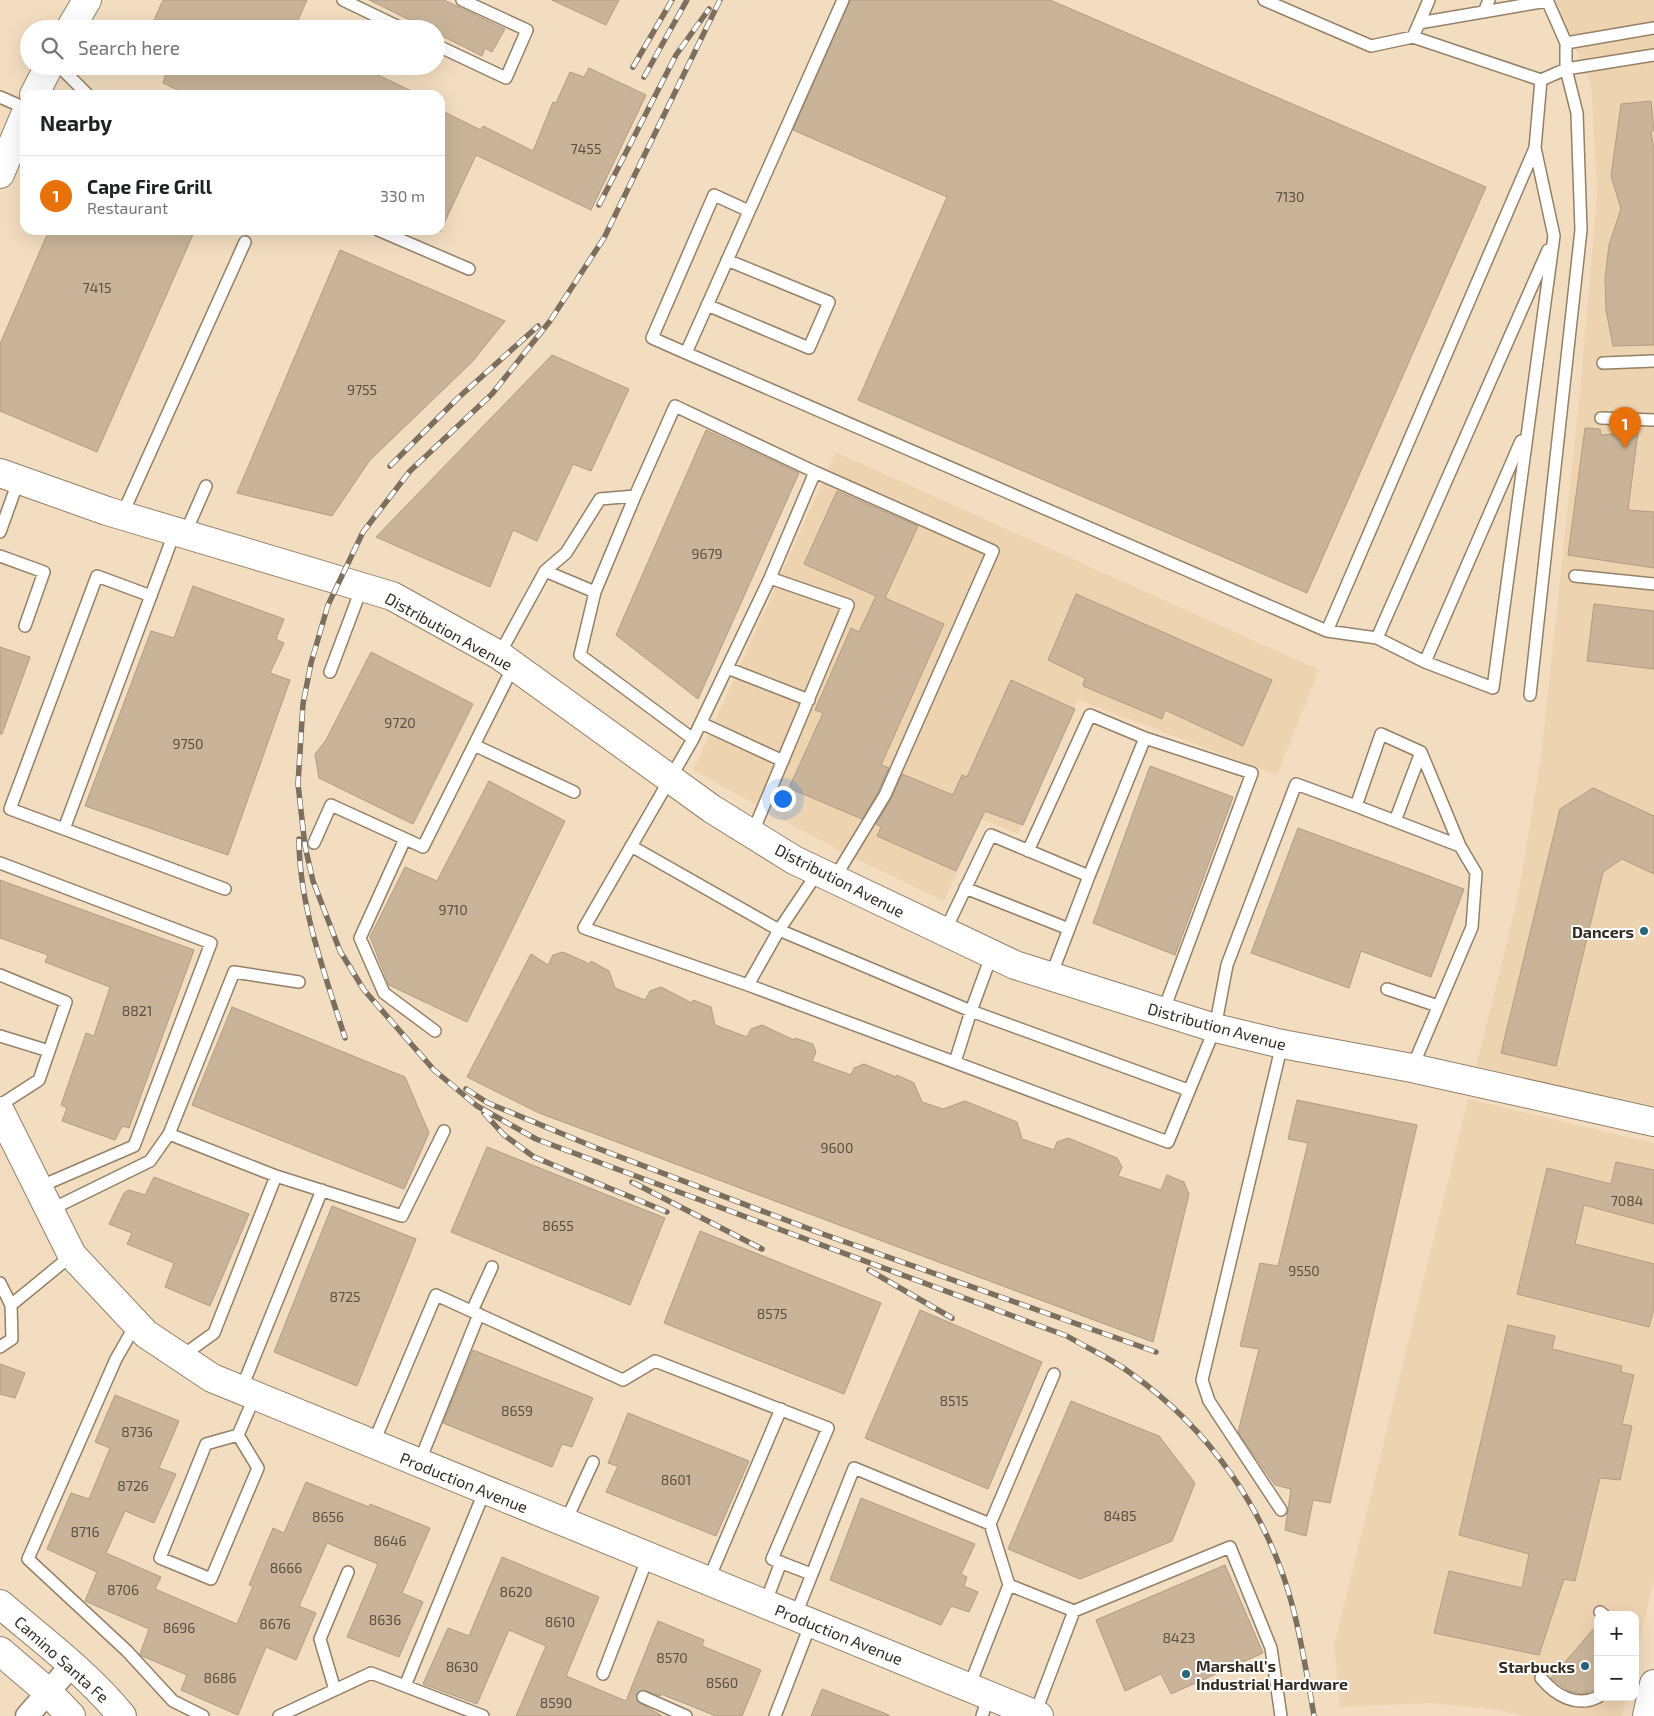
<!DOCTYPE html>
<meta charset="utf-8">
<style>
body{margin:0;font-family:"Exo 2",sans-serif;background:#f2f2f2;color:#202124}
.controls{position:absolute;right:15px;bottom:15px;display:grid;overflow:hidden;border-radius:10px;box-shadow:0 5px 20px #0002}
.controls button{width:45px;height:45px;display:grid;place-items:center;padding:0;border:0;border-bottom:1px solid #e0e0e0;background:#fff;color:#202124;font:25px sans-serif}
.you{position:absolute;left:782px;top:798px;width:18px;height:18px;margin:-12px;border:4px solid #fff;border-radius:50%;background:#1a73e8;box-shadow:0 0 0 8px #1a73e833}
.badge{display:grid;place-items:center;width:32px;height:32px;border-radius:50%;background:#27667b;color:#fff;font-size:16px;font-weight:700}
.pin{position:absolute;translate:-50% -41px;filter:drop-shadow(0 1px 2px #0008)}
.pin::after{content:'';position:absolute;top:26px;width:18px;height:15px;background:inherit;clip-path:polygon(0 0,100% 0,50% 100%)}
.list{margin:0;padding:0;list-style:none}
h2{display:flex;justify-content:space-between;align-items:center;height:65px;margin:0;padding:0 20px;font-size:21px}
h2 small{font-size:16px;font-weight:400;color:#757577}
.list li{display:grid;grid-template-columns:32px 1fr auto;gap:15px;align-items:center;box-sizing:border-box;height:80px;padding:0 20px;border-top:1px solid #e0e0e0}
.list b{display:block;font-size:19px;white-space:nowrap}
.list p{margin:0;font-size:16px;white-space:nowrap;color:#757577}
.list em{font-size:16px;font-style:normal;color:#757577}
.icon{flex:none;width:28px;height:28px;fill:none;stroke:currentColor;stroke-width:2;stroke-linecap:round;stroke-linejoin:round}
.map{position:relative;flex:none;width:1654px;height:1716px;overflow:hidden}
.search{position:absolute;background:#fff;box-shadow:0 5px 20px #0002;left:20px;top:20px;width:425px;height:55px;display:flex;align-items:center;gap:12px;box-sizing:border-box;padding:0 18px;border-radius:28px;color:#757577;font-size:19px}
.panel{position:absolute;background:#fff;box-shadow:0 5px 20px #0002;left:20px;top:90px;width:425px;height:145px;border-radius:15px}
.map>svg:first-child{display:block}
</style>
<div class="map">
<svg width="1654" height="1716" viewBox="0 0 1654 1716">
<rect width="100%" height="100%" fill="#f3ddc1"/>
<path fill="#eed3b1" d="M1555,0H1654V1108L1476,1066L1518,897L1541,757L1580,391L1597,194L1591,86Z
M836,452L1319,670L1277,775L1078,700L1018,834L981,819L944,901L845,854L693,770Z
M1468,1099L1654,1143V1580L1635,1659V1615H1598V1697H1626L1622,1716H1525L1497,1710L1432,1703L1340,1707L1334,1645Z"/>
<path fill="#c9b499" stroke="#b19c82" d="M163,0H307L294,29H150Z
M369,0H444L505,29L492,52L485,48L482,56L436,33V29H428Z
M552,0H619L606,25Z
M850,0H1050L1486,187L1307,593L858,400L947,197L793,130Z
M168,66H359L420,95H188L163,83Z
M589,68L646,95L591,210L476,155L440,232V110L481,130L483,126L533,151L553,102L556,103L570,72L584,77Z
M1651,101L1654,130L1651,132L1654,150V345L1613,346L1606,310L1605,278L1609,245L1621,209L1611,176L1621,104Z
M49,230H195L97,452L0,411V344Z
M340,250L505,321L472,362L370,460L332,516L237,493Z
M552,355L629,389L591,471L573,464L537,541L513,530L490,587L376,537Z
M1585,428L1600,429L1601,435L1638,432L1628,510L1654,512V568L1568,555Z
M706,430L799,473L698,699L616,635Z
M837,491L918,526L885,598L944,624L881,765L889,768L878,792L862,819L789,788L823,713L815,710L851,628L859,632L876,596L804,564Z
M193,586L284,619L276,639L284,643L270,673L290,680L228,855L85,806L151,631L174,638Z
M1076,594L1272,680L1243,746L1165,710L1162,719L1083,686L1085,678L1048,660Z
M1594,604L1654,611V669L1587,661Z
M0,647L30,657L2,734H0Z
M371,652L473,704L413,824L319,778L315,754L326,740Z
M1011,680L1075,709L1023,825L985,811L956,871L877,836L881,827L876,824L891,799L902,774L953,795L962,775L967,777Z
M1150,766L1233,797L1175,955L1093,923Z
M489,781L565,821L467,1022L389,985L370,937L405,867L437,881Z
M1593,788L1654,816V874L1622,859L1603,872L1556,1066L1501,1053L1560,809Z
M1298,828L1464,889L1431,977L1361,951L1349,988L1251,953Z
M0,880L194,950L129,1128L122,1126L115,1140L62,1121L67,1108L61,1105L86,1033L94,1036L110,987L45,962L48,955L0,938Z
M563,952L590,964L591,961L609,971L615,988L645,1000L650,991L661,987L692,1003L693,1000L711,1007L715,1025L747,1037L751,1029L762,1025L794,1040L795,1038L813,1044L816,1052L812,1061L851,1075L854,1068L864,1064L896,1077L897,1075L914,1083L922,1102L943,1109L965,1101L1017,1122L1022,1139L1054,1150L1057,1142L1068,1138L1100,1151L1117,1158L1122,1167L1118,1176L1161,1190L1167,1175L1184,1182L1189,1194L1153,1342L539,1113L467,1077L531,954L548,965L553,955Z
M232,1007L405,1077L429,1133L404,1189L192,1105Z
M1297,1100L1417,1125L1330,1503L1313,1500L1306,1536L1285,1530L1291,1489L1275,1485L1238,1432L1259,1349L1240,1346L1260,1263L1278,1266L1308,1143L1288,1139Z
M487,1147L665,1218L630,1305L451,1232Z
M1616,1162L1654,1170V1224L1584,1205L1575,1244L1654,1264V1309L1649,1327L1517,1294L1547,1168L1611,1184Z
M154,1177L249,1214L210,1306L165,1287L174,1263L127,1244L132,1233L109,1224L124,1193L129,1190L145,1195Z
M332,1206L416,1239L357,1386L274,1352Z
M700,1231L881,1303L844,1394L664,1323Z
M920,1310L1042,1362L988,1489L865,1438Z
M1508,1325L1555,1336L1552,1349L1622,1366L1621,1372L1634,1375L1622,1424L1632,1426L1620,1480L1600,1478L1575,1581L1564,1579L1539,1655L1434,1633L1449,1571L1522,1588L1529,1554L1459,1535Z
M473,1350L593,1398L572,1447L562,1444L552,1467L443,1423Z
M0,1364L25,1373L15,1398L0,1394Z
M115,1395L179,1421L159,1468L176,1474L154,1523L125,1511L106,1553L161,1577L155,1589L237,1624L253,1586L249,1585L273,1528L284,1533L306,1482L369,1507L370,1504L430,1528L402,1593L423,1602L399,1657L347,1637L378,1564L327,1543L299,1606L316,1613L296,1660L266,1647L238,1715L181,1690L187,1675L142,1656L140,1654L149,1629L85,1601L97,1572L47,1549L71,1493L89,1499L110,1448L95,1442Z
M1071,1401L1159,1436L1195,1483L1172,1541L1080,1579L1008,1549Z
M628,1413L749,1461L716,1536L606,1492L618,1466L608,1463Z
M861,1498L975,1544L961,1574L967,1577L964,1586L978,1592L969,1612L951,1606L941,1625L830,1580Z
M502,1557L599,1597L566,1676L626,1701L658,1621L704,1640L702,1646L761,1670L742,1716H716L661,1694L660,1696L643,1690L636,1694L637,1701L662,1716H516L546,1646L509,1630L477,1704L423,1684L448,1628L469,1636Z
M1225,1565L1263,1653L1171,1694L1161,1674L1125,1691L1096,1620Z
M1598,1624V1689L1582,1694L1569,1691L1551,1678Z
M822,1689L889,1715V1716H811Z"/>
<g fill="none" stroke-linecap="round" stroke-linejoin="round">
<defs>
<path id="service" d="M343,0L403,29
M843,0L686,353L1327,631
M1264,0L1371,46L1413,37
M1429,0L1413,37L1541,80L1566,69L1654,55
M1484,12L1489,0
M1419,23L1547,1
M1566,43L1654,28
M436,45L506,78L527,30L462,0
M59,66L88,95
M0,97L25,108
M1535,148L1554,236L1493,688L1425,662L1377,638L1327,631L1535,148L1541,80
M378,230L469,269
M707,305L809,348L829,302L727,260
M686,353L652,338L714,195L749,211
M1603,363L1654,361
M1601,418L1654,420
M815,472L993,551L885,795L834,879
M122,515L245,242
M175,531L64,829L225,889
M0,532L19,479
M185,534L206,486
M0,556L44,572L25,626
M545,571L566,553L600,499L635,496L675,406L815,472L770,578
M1575,576L1654,584
M595,592L635,496
M1377,638L1548,250
M499,655L545,571L595,592L580,655L693,739L770,578L848,605L752,834
M1425,662L1521,441
M727,668L809,700
M330,672L362,587
M1530,695L1581,230L1577,113L1566,69V43L1547,0
M701,723L783,761
M1145,738L1252,773L1163,1012
M693,739L584,928L748,985L1168,1142L1215,1028L1227,965L1296,784L1356,806
M474,745L574,792
M1395,821L1421,752
M64,829L10,809L97,576L151,596
M405,839L360,938L384,993L435,1031
M314,843L331,805L423,847L514,665
M631,846L779,930L971,1011L1188,1090
M1028,851L1090,715L1145,738L1089,876
M0,863L211,943L134,1146L39,1187
M965,888L1069,929
M945,931L991,835L1089,876L1051,976
M0,975L66,1002L39,1080L0,1105
M748,985L779,930L818,872
M1387,989L1438,1006
M0,1036L49,1051
M955,1062L971,1011L992,954
M1412,1068L1472,927L1476,873L1460,846L1421,752L1381,734L1356,806L1460,846
M169,1134L234,972L299,982
M276,1176L402,1216L444,1131
M50,1210L150,1161L169,1134L276,1176L214,1333L182,1356
M0,1283L11,1305L12,1339L0,1347
M11,1305L72,1255
M472,1311L492,1267
M136,1324L116,1359L28,1559L127,1651L173,1701L203,1716
M241,1390L322,1190
M238,1435L258,1468L211,1579L160,1558L206,1444L238,1435L255,1396
M373,1444L436,1295L623,1380L655,1361L828,1428L772,1559L811,1574
M419,1463L479,1314
M1281,1510L1209,1401L1202,1380L1282,1044
M565,1523L593,1462
M990,1524L1054,1374
M708,1581L781,1409
M765,1604L781,1562
M1074,1611L1230,1547L1271,1648L1281,1716
M1600,1612L1604,1615
M795,1617L854,1468L990,1524L1009,1585
M603,1674L648,1557
M1541,1678C1555,1695 1576,1708 1598,1697
M969,1687L1009,1585L1074,1611L1035,1714
M335,1690L320,1639L348,1572
M643,1697L686,1716
M279,1716L371,1673L405,1686
M483,1716L405,1686L485,1490
M775,1716L811,1623
M982,1716L989,1695"/>
<path id="minor" d="M27,1716L71,1666"/>
<path id="tertiary" d="M0,473L107,511L392,596L499,655L712,809L794,860L1015,965L1215,1028L1282,1044L1412,1068L1654,1122
M0,1111L72,1255L146,1334L212,1378L1039,1716"/>
<path id="secondary" d="M70,29L87,0
M34,95L49,66
M0,174L25,115"/>
<path id="primary" d="M0,1604C41,1639 88,1674 122,1716
M0,1651L48,1692L71,1716
M1647,1716L1654,1684"/>
</defs>
<use href="#service" stroke="#948066" stroke-width="14"/>
<use href="#minor" stroke="#948066" stroke-width="25"/>
<use href="#tertiary" stroke="#948066" stroke-width="30"/>
<use href="#secondary" stroke="#948066" stroke-width="30"/>
<use href="#primary" stroke="#948066" stroke-width="30"/>
<use href="#service" stroke="#fff" stroke-width="11"/>
<use href="#minor" stroke="#fff" stroke-width="22"/>
<use href="#tertiary" stroke="#fff" stroke-width="28"/>
<use href="#secondary" stroke="#fff" stroke-width="28"/>
<use href="#primary" stroke="#fff" stroke-width="28"/>
<defs>
<path id="rail" d="M720,0L604,238L550,321L492,394L410,471L363,532L328,605L311,663L303,704L298,784L305,846L313,881L340,951L364,990L434,1070L477,1106L536,1139L1067,1336C1087,1348 1110,1358 1129,1372C1210,1429 1268,1512 1293,1608C1302,1643 1308,1680 1314,1716
M633,67L672,0
M644,77L687,0
M599,205L676,55L709,9
M390,466L458,398L538,326
M299,839C299,906 325,974 345,1038
M466,1089L488,1103L594,1147L820,1233L1156,1352
M484,1113L504,1135L534,1157L667,1212
M632,1182L762,1249
M869,1270L952,1318"/>
</defs>
<use href="#rail" stroke="#7c6f5d" stroke-width="5.5"/>
<use href="#rail" stroke="#fff" stroke-width="4" stroke-dasharray="11" stroke-linecap="butt"/>
</g>
<g fill="#27667b" stroke="#fff" stroke-width="2">
<circle cx="1644" cy="931" r="5"/>
<circle cx="1585" cy="1666" r="5"/>
<circle cx="1186" cy="1674" r="5"/>
</g>
<g text-anchor="middle" dominant-baseline="central" stroke-width="4" stroke-linejoin="round" paint-order="stroke">
<g font-size="14" fill="#594e3f">
<text x="586" y="148">7455</text>
<text x="1290" y="196">7130</text>
<text x="97" y="287">7415</text>
<text x="362" y="389">9755</text>
<text x="707" y="553">9679</text>
<text x="400" y="722">9720</text>
<text x="188" y="743">9750</text>
<text x="453" y="909">9710</text>
<text x="137" y="1010">8821</text>
<text x="837" y="1147">9600</text>
<text x="1627" y="1200">7084</text>
<text x="558" y="1225">8655</text>
<text x="1304" y="1270">9550</text>
<text x="345" y="1296">8725</text>
<text x="772" y="1313">8575</text>
<text x="954" y="1400">8515</text>
<text x="517" y="1410">8659</text>
<text x="137" y="1431">8736</text>
<text x="676" y="1479">8601</text>
<text x="133" y="1485">8726</text>
<text x="1120" y="1515">8485</text>
<text x="328" y="1516">8656</text>
<text x="85" y="1531">8716</text>
<text x="390" y="1540">8646</text>
<text x="286" y="1567">8666</text>
<text x="123" y="1589">8706</text>
<text x="516" y="1591">8620</text>
<text x="385" y="1619">8636</text>
<text x="560" y="1621">8610</text>
<text x="275" y="1623">8676</text>
<text x="179" y="1627">8696</text>
<text x="1179" y="1637">8423</text>
<text x="672" y="1657">8570</text>
<text x="462" y="1666">8630</text>
<text x="220" y="1677">8686</text>
<text x="722" y="1682">8560</text>
<text x="556" y="1702">8590</text>
</g>
<g font-size="16" fill="#342c21" stroke="#fff">
<text transform="translate(449 631) rotate(29)">Distribution Avenue</text>
<text transform="translate(840 880) rotate(27)">Distribution Avenue</text>
<text transform="translate(1217 1026) rotate(15)">Distribution Avenue</text>
<text transform="translate(464 1482) rotate(22)">Production Avenue</text>
<text transform="translate(839 1634) rotate(22)">Production Avenue</text>
<text transform="translate(62 1659) rotate(42)">Camino Santa Fe</text>
</g>
<g font-size="16" font-weight="bold" fill="#342c21" stroke="#fff" text-anchor="end">
<text x="1634" y="931">Dancers</text>
<text x="1196" y="1665" text-anchor="start">Marshall's<tspan x="1196" dy="18">Industrial Hardware</tspan></text>
<text x="1575" y="1666">Starbucks</text>
</g>
</g>
</svg>
<div class="controls">
<button>+</button>
<button>−</button>
</div>
<div class="you"></div>
<div class="pin badge" style="left:1625px;top:448px;background:#e8710a">1</div>
<div class="search"><svg class="icon" aria-label="search" viewBox="0 0 24 24"><circle cx="10" cy="10" r="6"/><path d="M15 15l6 6"/></svg>Search here</div>
<section class="panel">
<h2>Nearby<small></small></h2>
<ul class="list">
<li><span class="badge" style="background:#e8710a">1</span><div><b>Cape Fire Grill</b><p>Restaurant</p></div><em>330 m</em></li>
</ul>
</section>
</div>
